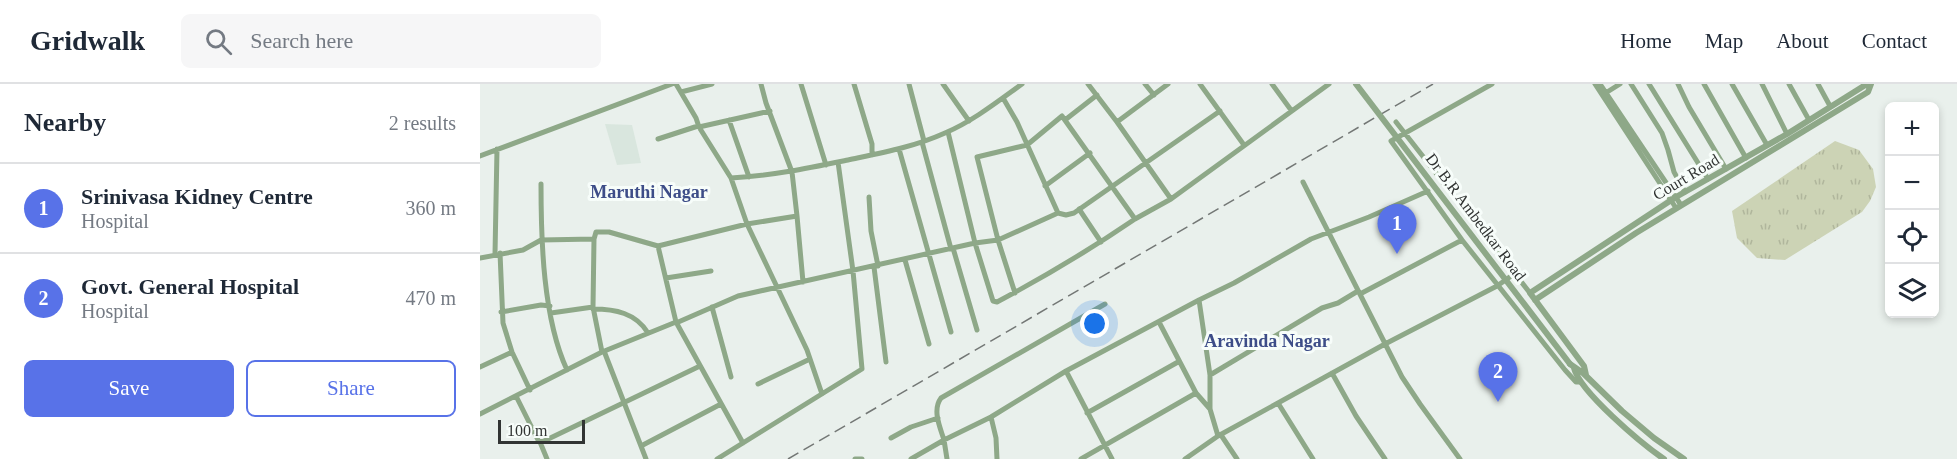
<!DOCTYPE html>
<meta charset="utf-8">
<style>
body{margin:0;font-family:"Times New Roman",serif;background:#f6f6f7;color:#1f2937}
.controls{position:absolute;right:18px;top:18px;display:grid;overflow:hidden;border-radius:9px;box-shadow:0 3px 9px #0003}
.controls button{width:54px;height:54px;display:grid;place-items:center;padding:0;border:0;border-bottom:2px solid #e0e1e3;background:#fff;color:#1f2937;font:30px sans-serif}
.scale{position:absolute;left:18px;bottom:15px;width:87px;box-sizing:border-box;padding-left:6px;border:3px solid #313433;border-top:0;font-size:16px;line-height:21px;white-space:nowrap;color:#313433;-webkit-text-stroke:4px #f7fdfa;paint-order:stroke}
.you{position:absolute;left:615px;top:240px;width:21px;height:21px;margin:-15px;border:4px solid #fff;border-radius:50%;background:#1a73e8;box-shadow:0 0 0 9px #1a73e833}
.badge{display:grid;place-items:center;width:39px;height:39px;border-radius:50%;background:#5872e8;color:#fff;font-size:20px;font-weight:700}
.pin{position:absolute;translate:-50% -50px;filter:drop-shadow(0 2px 3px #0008)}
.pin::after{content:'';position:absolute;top:32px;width:21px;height:18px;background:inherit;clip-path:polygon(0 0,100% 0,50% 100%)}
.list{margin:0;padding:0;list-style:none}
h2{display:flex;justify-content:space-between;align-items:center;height:78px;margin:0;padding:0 24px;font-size:26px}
h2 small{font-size:20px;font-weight:400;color:#747a83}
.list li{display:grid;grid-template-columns:39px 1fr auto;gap:18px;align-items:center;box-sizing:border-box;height:90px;padding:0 24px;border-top:2px solid #e0e1e3}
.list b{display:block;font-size:22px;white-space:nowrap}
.list p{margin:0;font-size:20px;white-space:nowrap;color:#747a83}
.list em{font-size:20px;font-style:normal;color:#747a83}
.actions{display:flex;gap:12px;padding:18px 24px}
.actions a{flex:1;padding:14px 0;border:2px solid #5872e8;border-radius:9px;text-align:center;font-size:21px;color:#5872e8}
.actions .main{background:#5872e8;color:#fff}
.icon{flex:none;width:33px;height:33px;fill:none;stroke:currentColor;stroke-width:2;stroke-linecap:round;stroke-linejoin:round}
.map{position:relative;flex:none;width:1477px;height:375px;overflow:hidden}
header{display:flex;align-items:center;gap:36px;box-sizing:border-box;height:84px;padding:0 30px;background:#fff;border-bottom:2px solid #e0e1e3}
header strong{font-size:28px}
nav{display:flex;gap:33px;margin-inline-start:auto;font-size:21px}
.search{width:420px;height:54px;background:#f6f6f7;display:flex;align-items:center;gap:15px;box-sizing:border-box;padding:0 21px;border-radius:9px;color:#747a83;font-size:22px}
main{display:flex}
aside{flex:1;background:#fff}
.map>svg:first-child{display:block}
</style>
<header>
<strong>Gridwalk</strong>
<div class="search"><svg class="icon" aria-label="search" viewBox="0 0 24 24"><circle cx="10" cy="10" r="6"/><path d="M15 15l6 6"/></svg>Search here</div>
<nav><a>Home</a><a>Map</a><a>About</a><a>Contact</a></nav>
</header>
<main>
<aside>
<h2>Nearby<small>2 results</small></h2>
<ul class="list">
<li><span class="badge">1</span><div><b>Srinivasa Kidney Centre</b><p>Hospital</p></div><em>360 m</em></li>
<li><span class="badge">2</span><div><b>Govt. General Hospital</b><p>Hospital</p></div><em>470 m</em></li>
</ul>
<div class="actions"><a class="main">Save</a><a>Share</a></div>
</aside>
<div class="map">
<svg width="1477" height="375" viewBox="0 0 1477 375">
<defs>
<pattern id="park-tufts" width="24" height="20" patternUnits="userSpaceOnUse" patternTransform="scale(1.5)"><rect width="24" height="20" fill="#ccd3b5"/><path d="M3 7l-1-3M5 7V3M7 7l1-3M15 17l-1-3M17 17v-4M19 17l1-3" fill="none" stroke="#b0b69c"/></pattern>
</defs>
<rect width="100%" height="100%" fill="#e9f0ec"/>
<path fill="#d9e6de" d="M125,40L152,41L161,79L137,81Z"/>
<path fill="url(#park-tufts)" d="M1355,57L1379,66L1393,85L1396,103L1390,117L1382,128L1305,176L1277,174L1257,154L1252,127Z"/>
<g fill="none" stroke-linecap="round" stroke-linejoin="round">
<path stroke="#8ea888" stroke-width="5" d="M196,0L216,34L219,43L251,94L267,140L327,266L342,310
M321,0L346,81
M374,0L392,60V71
M429,0L444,57
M463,0L489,37
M608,0L637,38L688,0
M665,0L674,11
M720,0L764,61
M792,0L811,26
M1012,0L911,57L982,156L1085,286L1096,298H1100
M1115,0L1196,124
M1120,0L1201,121
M1151,0L1182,49L1188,66L1194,88L1205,108
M1169,0L1228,95
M1198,0L1209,23L1246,85
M1224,0L1266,74
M1252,0L1287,61
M1282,0L1307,50
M1309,0L1329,36
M1338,0L1350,22
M201,8L232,0
M1124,10L1140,0
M523,14L537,38L578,129L518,156L535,209
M582,32L655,135C611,165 564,193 517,218L513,217L495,159L518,156L497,73L547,61Z
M249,36L269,93
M585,36L617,11
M637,38L691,115L849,0
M916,38L1050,209
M219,43L290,27
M178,55L218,42
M442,58L471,165
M419,65L471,248
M0,72L192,0
M251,94C291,92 329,84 368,76C401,69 434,63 465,49C493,37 517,18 542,0
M823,98L922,293L940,320L980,375
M61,100C61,157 63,234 87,286
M565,102L610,69
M389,113L391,147L398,182
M599,125L621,158
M578,129L586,131L594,129L740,27
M317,132L323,198
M655,135L691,115
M178,162L196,238L263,359
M473,164L497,246
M20,169L23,239L32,268L50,306
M15,170L17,65
M0,174L43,166L61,156L114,155L116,148H129L178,162L267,140L317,132L312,88L286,19L281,0
M425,176L449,260
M394,183L406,278
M186,194L231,187
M880,210L982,156
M719,216L754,199L831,155L889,133L948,107
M625,220L461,314C452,326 460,343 464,356L511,333L586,287L719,216L730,291V325L738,352
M113,223L114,155
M232,223L251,293
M113,225C135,225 156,229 168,249
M21,228L61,221L70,222
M71,229L113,223L122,268
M679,238L716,309L730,325
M196,239L258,212L495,159L468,48
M124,267L166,375
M0,283L32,268
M586,287L632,375
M852,289L876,332L905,375
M730,291L842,224L858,219L878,207
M278,300L330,275
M36,312L58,356L62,358L220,282
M798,319L833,375
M607,329L698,278
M0,330L122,268L196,238
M511,333L516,354L517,375
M741,351L757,375
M411,354L431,343L458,334
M60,358L67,375
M161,362L241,320
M237,375L382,285L373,187L358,78
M375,375H382
M431,375L464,356L467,375
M601,375L716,309
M705,375L738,352L905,260L1017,202L1034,190"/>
<path stroke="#8ea888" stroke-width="6" d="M1055,216L1156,149L1388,8L1391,0
M1090,280L1103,289L1142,327L1174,354L1204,375
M1094,284C1100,308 1162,360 1184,375
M1106,291L1104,282L1050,209L1196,113L1307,50L1387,0"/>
<path stroke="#737775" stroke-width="1.5" stroke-dasharray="12 6" stroke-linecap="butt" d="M308,375L953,0"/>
<path stroke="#8ea888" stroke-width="6" d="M876,0L1090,280"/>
</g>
<g text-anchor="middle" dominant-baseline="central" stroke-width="6" stroke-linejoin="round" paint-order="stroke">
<g font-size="16" fill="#313433" stroke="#f7fdfa">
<text transform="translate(1206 93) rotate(-31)">Court Road</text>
<text transform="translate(996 133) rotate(53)">Dr B.R Ambedkar Road</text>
</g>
<g font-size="18" font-weight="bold" fill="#3d4d88" stroke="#f7fdfa">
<text x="169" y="108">Maruthi Nagar</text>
<text x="787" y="257">Aravinda Nagar</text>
</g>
</g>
</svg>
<div class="controls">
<button>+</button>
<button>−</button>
<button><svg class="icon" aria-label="locate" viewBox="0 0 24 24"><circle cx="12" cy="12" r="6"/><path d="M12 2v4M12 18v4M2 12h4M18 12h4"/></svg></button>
<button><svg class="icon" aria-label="layers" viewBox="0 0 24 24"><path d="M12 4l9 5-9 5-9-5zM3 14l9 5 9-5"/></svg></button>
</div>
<div class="scale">100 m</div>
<div class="you"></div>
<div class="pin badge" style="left:917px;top:170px">1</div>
<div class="pin badge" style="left:1018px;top:318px">2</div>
</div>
</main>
